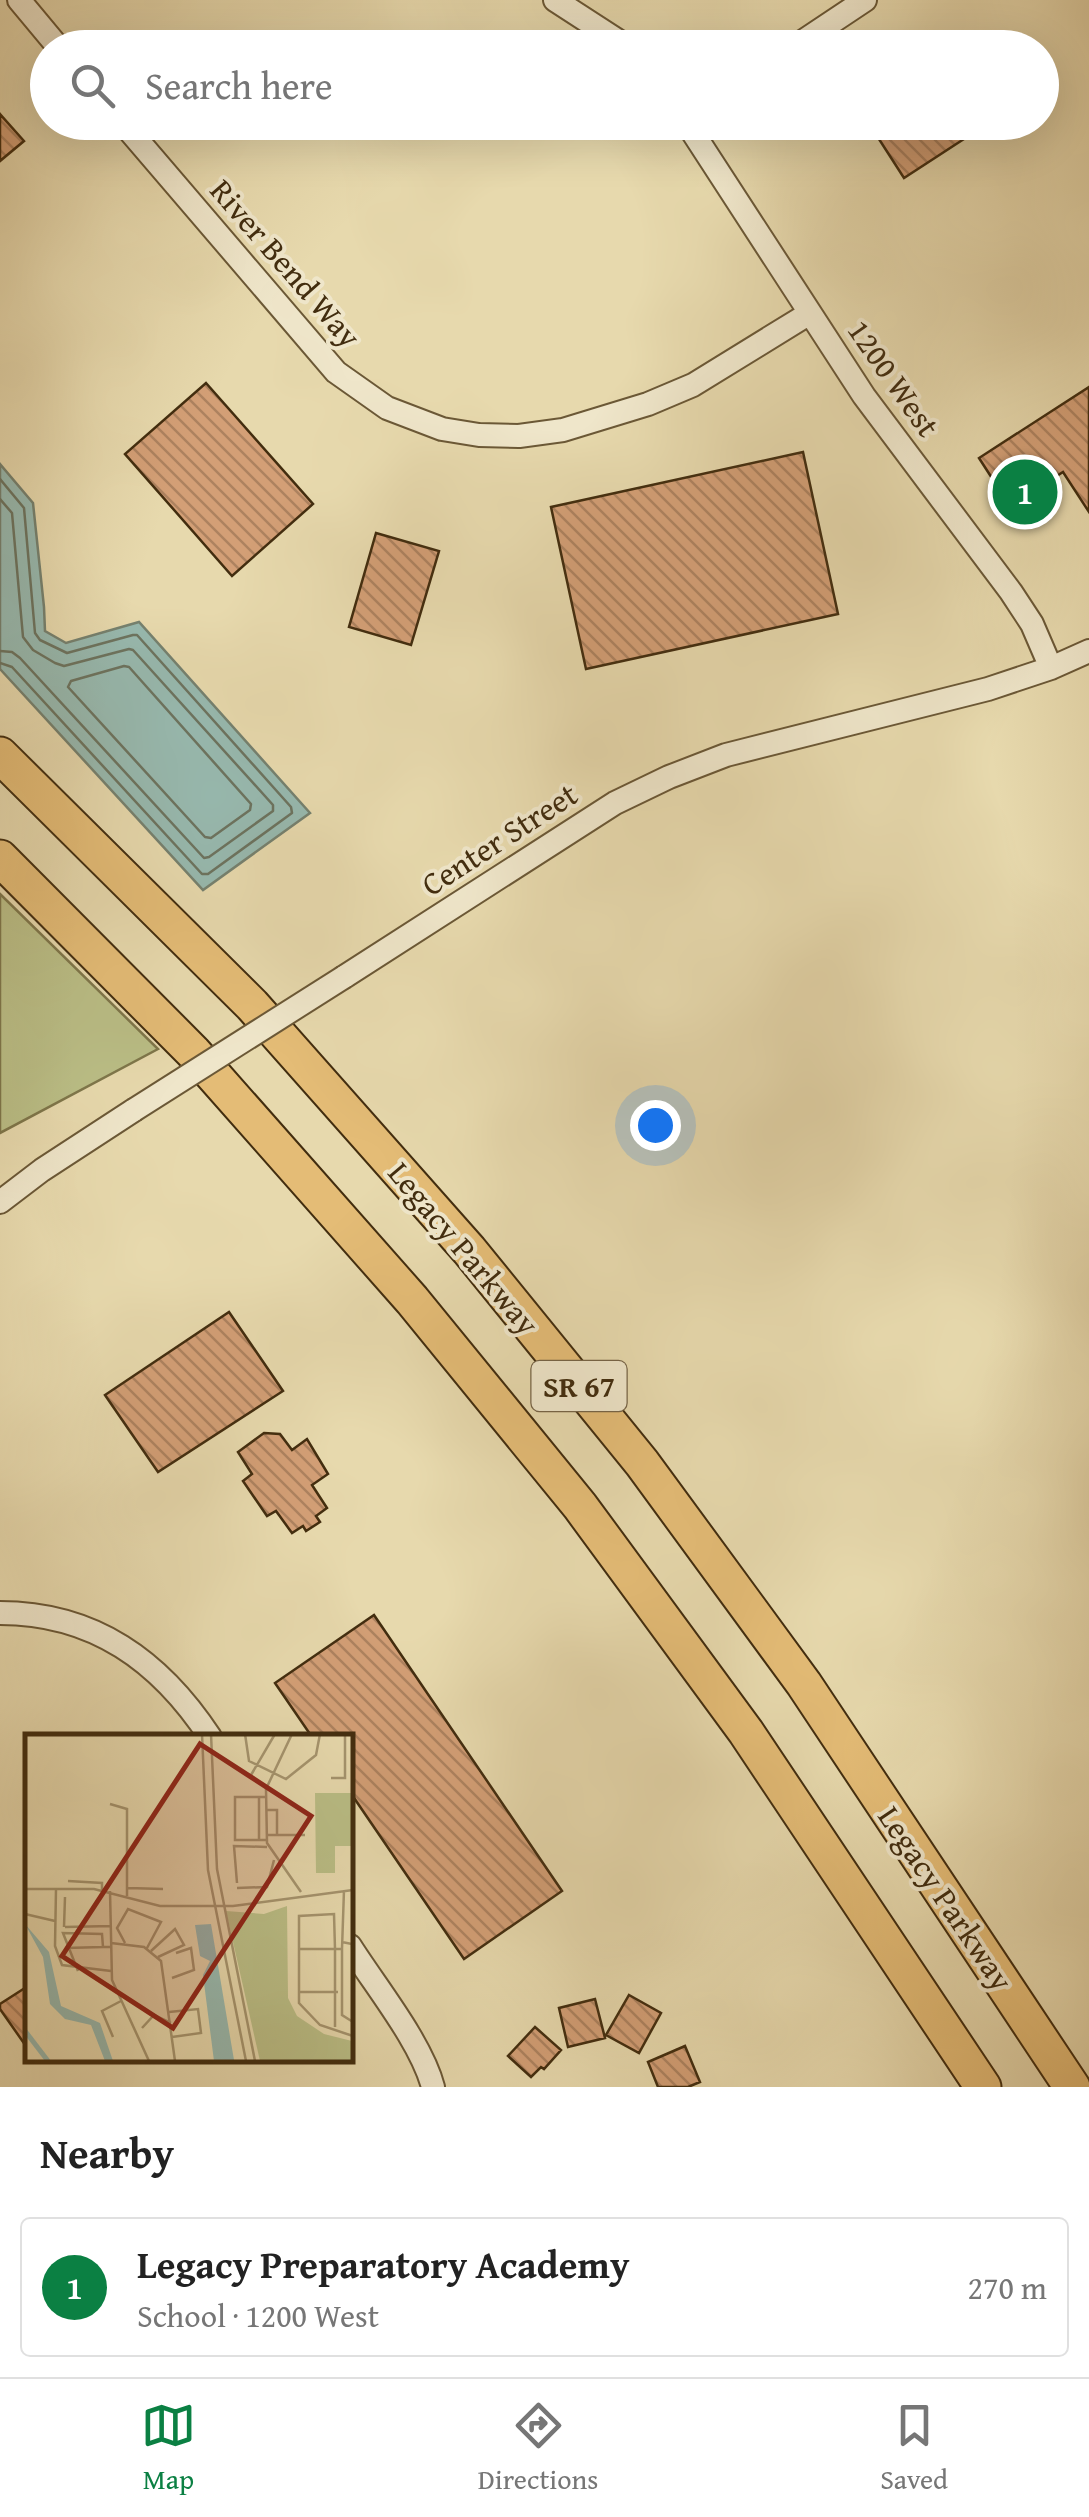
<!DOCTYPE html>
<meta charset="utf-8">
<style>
body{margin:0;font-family:"Gentium Book Plus",serif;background:#f2f2f2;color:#222}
.you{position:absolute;left:655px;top:1125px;width:35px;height:35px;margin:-25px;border:8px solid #fff;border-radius:50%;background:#1a73e8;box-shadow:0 0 0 15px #1a73e833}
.badge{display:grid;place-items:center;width:65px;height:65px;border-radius:50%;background:#0b8043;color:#fff;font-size:32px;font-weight:700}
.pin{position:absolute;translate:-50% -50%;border:5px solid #fff;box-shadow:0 2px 10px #0006}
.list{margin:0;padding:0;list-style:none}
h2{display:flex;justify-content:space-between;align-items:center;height:130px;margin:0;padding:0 40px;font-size:42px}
h2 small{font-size:32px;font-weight:400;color:#767676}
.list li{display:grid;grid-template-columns:65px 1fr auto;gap:30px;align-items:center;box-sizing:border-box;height:140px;margin:0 20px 20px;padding:0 20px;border:2px solid #e0e0e0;border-radius:10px}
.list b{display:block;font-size:38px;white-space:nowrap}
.list p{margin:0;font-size:32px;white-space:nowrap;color:#767676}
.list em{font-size:32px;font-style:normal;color:#767676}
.icon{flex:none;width:55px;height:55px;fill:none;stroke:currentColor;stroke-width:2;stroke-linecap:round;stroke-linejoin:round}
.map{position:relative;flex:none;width:1089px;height:2087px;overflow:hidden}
.search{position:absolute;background:#fff;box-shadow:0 10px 40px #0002;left:30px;right:30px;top:30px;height:110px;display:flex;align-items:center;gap:25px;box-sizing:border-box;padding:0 35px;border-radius:55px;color:#767676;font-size:38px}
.sheet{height:290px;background:#fff}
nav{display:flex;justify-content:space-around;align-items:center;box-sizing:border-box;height:140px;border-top:2px solid #e0e0e0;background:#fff;font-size:28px;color:#767676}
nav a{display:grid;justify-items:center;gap:5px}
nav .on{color:#0b8043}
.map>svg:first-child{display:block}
</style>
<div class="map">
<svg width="1089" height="2087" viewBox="0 0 1089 2087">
<defs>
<pattern id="building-back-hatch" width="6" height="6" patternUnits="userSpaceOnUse" patternTransform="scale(2.5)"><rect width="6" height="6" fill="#d39f76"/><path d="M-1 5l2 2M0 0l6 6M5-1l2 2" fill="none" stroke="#ad825f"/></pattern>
</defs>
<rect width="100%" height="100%" fill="#e7d9ad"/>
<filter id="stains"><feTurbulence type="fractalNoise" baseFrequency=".002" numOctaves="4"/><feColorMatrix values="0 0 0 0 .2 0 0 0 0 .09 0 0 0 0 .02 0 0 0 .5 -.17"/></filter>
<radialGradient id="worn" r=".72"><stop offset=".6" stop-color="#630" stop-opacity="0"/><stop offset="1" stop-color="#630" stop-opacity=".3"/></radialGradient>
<path fill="#babe86" stroke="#7e764a" stroke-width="2.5" d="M0,894L158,1049L0,1133Z"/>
<path fill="#97b9af" stroke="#75816f" stroke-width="2.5" d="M0,464L33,503L44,607L45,631L66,643L139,622L310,813L203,890L0,669Z"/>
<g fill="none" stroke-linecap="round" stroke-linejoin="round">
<path stroke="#6c735f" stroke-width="2.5" d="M0,479L24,508L35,633L40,640L67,653L133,635H137L291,807L292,813L208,874H202L12,667L0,663
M0,499L12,513L23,637L33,650L55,663L64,666L129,649L133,650L273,805V811L209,857L204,858L20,658L12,652L0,651
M124,666L129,667L251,804L250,810L211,838L205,837L68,687L71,681Z"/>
</g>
<path fill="url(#building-back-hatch)" stroke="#422d0f" stroke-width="2.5" d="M0,114L24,141L0,161Z
M868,122H990L904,178Z
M206,383L313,504L232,576L125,454Z
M1089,387V512L1063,472L1010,506L979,458Z
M803,452L838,614L586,669L551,507Z
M376,533L439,551L411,645L349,627Z
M229,1312L283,1391L158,1472L105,1395Z
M264,1433L280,1434L292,1450L307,1439L328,1474L312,1485L327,1508L316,1516L320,1522L306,1531L303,1526L292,1533L276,1511L267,1516L243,1481L252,1474L238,1452Z
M374,1615L562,1891L464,1959L350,1792V1737H312L275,1683Z
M28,1986V2049L0,2009V2004Z
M629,1995L661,2013L639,2053L606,2035Z
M595,1999L605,2038L568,2047L559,2008Z
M535,2027L561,2050L544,2069L541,2067L531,2077L508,2056Z
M685,2046L700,2082L688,2087H658L648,2062Z"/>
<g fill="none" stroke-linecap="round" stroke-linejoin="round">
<defs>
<path id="minor" d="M19,0L59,48
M555,0L629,48
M793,48L865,0
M122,122L336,372L387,408L442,429L479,435L519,436L563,430L648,404L693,385L810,313
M686,122L864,396L1011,592L1032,624L1051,668
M344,977L615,803L669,777L726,755L988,689L1051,668L1089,651
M0,1202L42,1170L134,1110
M0,1613C94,1613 160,1661 210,1737
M350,1946C376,1987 421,2042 433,2087"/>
<path id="highway" d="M0,755L252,1005L469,1250L642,1463L804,1684L1072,2087
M0,858L193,1052L412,1300L580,1506L746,1732L983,2087"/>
</defs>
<use href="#minor" stroke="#6b5836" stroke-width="26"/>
<use href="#highway" stroke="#422d0f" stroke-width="39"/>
<use href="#minor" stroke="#efe6ca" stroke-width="22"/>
<use href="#highway" stroke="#e4bc76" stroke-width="35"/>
<defs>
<path id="minor-bridge" d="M134,1110L344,977"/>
</defs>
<use href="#minor-bridge" stroke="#6b5836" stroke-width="26" stroke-linecap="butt"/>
<use href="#minor-bridge" stroke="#efe6ca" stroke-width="22"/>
</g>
<g text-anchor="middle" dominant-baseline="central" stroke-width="8" stroke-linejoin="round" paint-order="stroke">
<rect fill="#efe6ca" stroke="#766447" stroke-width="2.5" x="531.5" y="1361" width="95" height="50" rx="8"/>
<g font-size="30" font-weight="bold" fill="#422d0f">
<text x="579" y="1386">SR 67</text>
</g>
<g font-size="32" fill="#422d0f" stroke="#efe6ca">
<text transform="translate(286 263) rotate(49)">River Bend Way</text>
<text transform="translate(894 378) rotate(55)">1200 West</text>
<text transform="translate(499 839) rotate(-33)">Center Street</text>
<text transform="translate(464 1248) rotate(50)">Legacy Parkway</text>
<text transform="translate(946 1898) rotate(56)">Legacy Parkway</text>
</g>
</g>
<g transform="translate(25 1734)">
<rect width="328" height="328" fill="#e7d9ad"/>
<path d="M290,59H327V112H310V139H291ZM262,172L263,264L272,282L299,300L327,307V327H235L201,177L239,180Z" fill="#babe86"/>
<path d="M0,190L24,218L36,272L75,289L88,327H80L66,291L40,285L25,270L18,223ZM186,190L209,326V327H189L178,241L185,227L175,222L170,191Z" fill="#97b9af"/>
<path fill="none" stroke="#97b9af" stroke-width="5" d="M0,297L23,327"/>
<path fill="none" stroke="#a5946e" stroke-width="2.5" d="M177,0L183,136L221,327M186,0L192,135L230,327M220,0L224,27L261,45L291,21L295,0M267,0L241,55L242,109L276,158M226,41L250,0M306,44H320V0M241,63H210V106H241M234,64V106M85,70L102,75V162M241,76H252V101M242,101H280M43,147L77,149V156M212,149L209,112L242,113M103,154L138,155M212,154L242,153L249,126M0,155H69L135,172H208L328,156M31,155L30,212L37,231L86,237M319,156L317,215H310L309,180L274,182V269L295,291L328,302M85,157L87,246L124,327M0,180L30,187M39,193L40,163M40,193L86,192M317,208L327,210L328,237M86,209L119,213L136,227L150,327M100,209L92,194L103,175L136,188L122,214M40,214L78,213M274,215H310V293M317,215V281L328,288M126,217L150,195L159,211L133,223M53,237L38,199L77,200L78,213H86M328,240V273M147,244L169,236L166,214L151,219M274,258H313M144,278L173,275L176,299L147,303M117,294L129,281L146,289M88,303L77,277L96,267"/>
<path fill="#8f2418" fill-opacity="0.15" stroke="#8f2418" stroke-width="5" d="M175,10L286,82L148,294L37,222Z"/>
<rect width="328" height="328" fill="none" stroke="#422d0f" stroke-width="5"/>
</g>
<rect width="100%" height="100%" filter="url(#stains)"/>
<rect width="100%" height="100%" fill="url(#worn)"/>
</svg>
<div class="you"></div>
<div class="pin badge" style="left:1025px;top:492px">1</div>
<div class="search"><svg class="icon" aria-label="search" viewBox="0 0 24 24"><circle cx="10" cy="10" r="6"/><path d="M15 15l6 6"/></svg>Search here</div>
</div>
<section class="sheet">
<h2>Nearby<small></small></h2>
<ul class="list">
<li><span class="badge">1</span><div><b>Legacy Preparatory Academy</b><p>School · 1200 West</p></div><em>270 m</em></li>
</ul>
</section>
<nav>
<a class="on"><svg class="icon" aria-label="map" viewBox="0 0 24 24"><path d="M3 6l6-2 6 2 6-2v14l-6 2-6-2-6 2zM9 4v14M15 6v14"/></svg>Map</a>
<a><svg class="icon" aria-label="directions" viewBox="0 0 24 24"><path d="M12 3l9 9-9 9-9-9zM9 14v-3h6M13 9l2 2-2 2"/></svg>Directions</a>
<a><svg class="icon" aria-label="saved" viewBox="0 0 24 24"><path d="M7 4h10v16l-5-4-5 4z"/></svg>Saved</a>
</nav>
